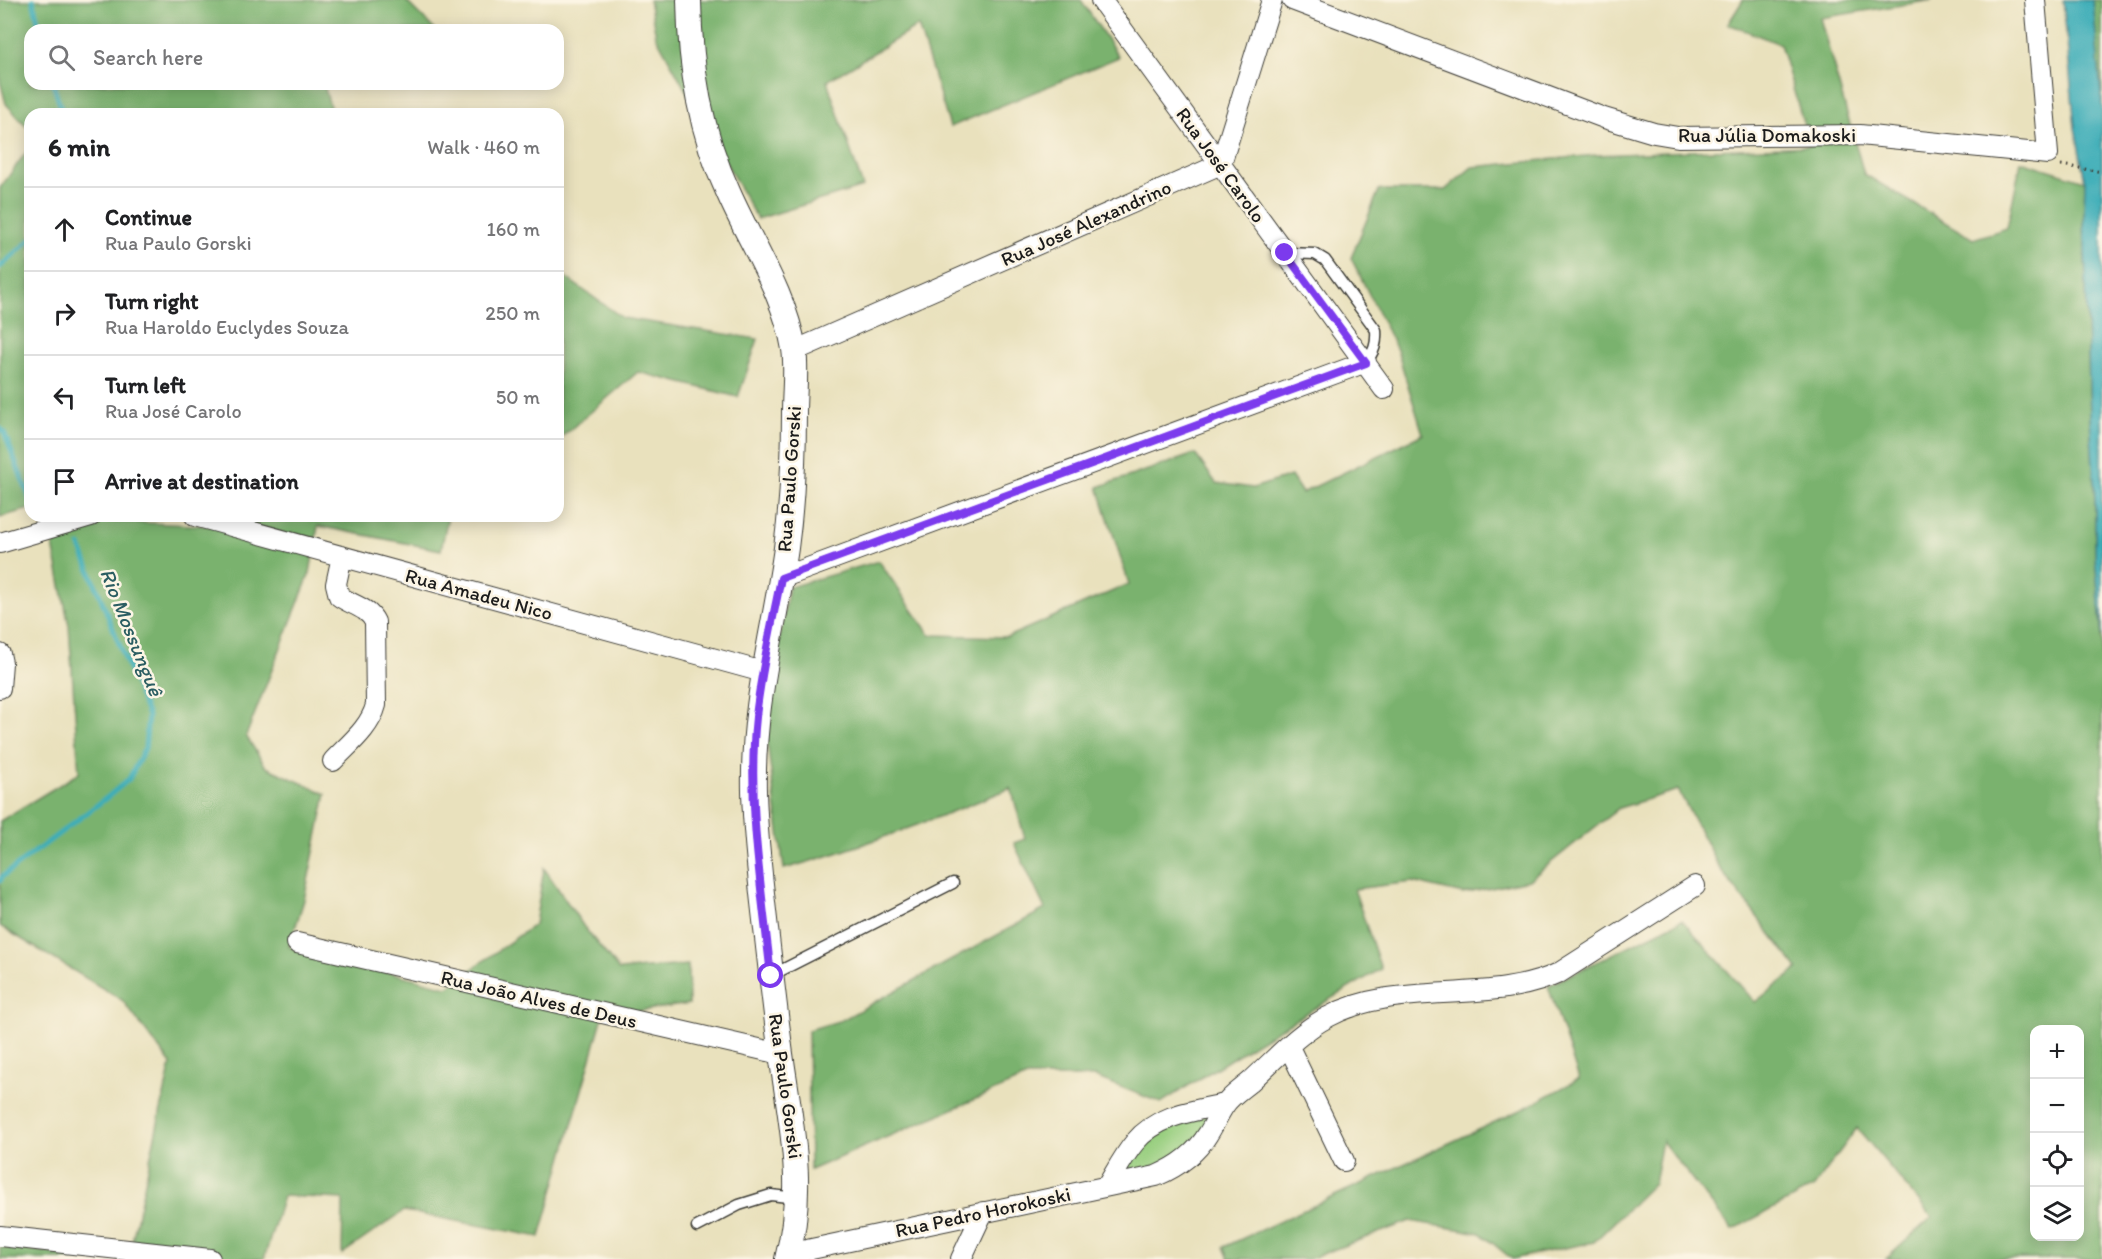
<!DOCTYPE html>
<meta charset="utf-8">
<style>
body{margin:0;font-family:Itim,sans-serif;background:#f2f2f2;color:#202124}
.controls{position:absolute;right:18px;bottom:18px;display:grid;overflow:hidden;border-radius:12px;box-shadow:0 3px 15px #0003}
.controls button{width:54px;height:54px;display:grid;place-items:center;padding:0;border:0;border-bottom:2px solid #e0e0e0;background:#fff;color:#202124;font:30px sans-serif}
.stop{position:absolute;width:18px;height:18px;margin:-14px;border:4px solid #7c3aed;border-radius:50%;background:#fff}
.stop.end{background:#7c3aed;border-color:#fff;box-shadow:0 2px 6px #0008}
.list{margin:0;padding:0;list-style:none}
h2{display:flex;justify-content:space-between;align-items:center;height:78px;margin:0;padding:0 24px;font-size:26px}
h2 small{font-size:20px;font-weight:400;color:#757577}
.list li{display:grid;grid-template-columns:39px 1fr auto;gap:18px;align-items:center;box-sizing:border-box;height:84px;padding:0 24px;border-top:2px solid #e0e0e0}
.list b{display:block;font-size:22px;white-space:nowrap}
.list p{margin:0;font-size:20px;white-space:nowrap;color:#757577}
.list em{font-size:20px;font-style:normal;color:#757577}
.icon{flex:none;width:33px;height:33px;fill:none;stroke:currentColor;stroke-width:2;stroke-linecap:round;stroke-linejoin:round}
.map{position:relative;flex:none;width:2102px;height:1259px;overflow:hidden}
.search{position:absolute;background:#fff;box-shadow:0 3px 15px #0003;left:24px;top:24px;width:540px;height:66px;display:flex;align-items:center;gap:15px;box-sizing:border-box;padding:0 21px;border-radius:18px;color:#757577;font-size:22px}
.panel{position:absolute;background:#fff;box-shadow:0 3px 15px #0003;left:24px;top:108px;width:540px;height:414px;border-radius:18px}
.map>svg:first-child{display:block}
</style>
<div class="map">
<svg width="2102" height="1259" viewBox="0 0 2102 1259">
<rect width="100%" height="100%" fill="#fcf5e5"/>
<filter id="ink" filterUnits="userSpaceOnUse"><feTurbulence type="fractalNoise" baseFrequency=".0167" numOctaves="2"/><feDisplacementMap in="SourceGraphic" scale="12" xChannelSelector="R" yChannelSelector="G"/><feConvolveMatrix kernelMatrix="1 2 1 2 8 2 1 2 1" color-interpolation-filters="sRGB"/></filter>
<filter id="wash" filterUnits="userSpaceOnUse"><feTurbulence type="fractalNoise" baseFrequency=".008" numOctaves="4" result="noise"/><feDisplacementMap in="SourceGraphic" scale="24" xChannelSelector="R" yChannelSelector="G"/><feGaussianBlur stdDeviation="1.35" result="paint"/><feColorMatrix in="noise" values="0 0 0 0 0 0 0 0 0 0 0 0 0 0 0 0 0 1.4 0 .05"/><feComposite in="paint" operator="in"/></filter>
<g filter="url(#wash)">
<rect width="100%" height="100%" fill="#e9e1bd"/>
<path fill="#99cf80" stroke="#5a764e" stroke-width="1.5" d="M1212,1114L1200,1134L1173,1161L1122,1178L1140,1146L1173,1124Z"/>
<path fill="#7ab26e" stroke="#4b6745" stroke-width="1.5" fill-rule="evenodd" d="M0,0H405L435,30H30V84H326L324,85L332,114H30V130L6,104L0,81Z
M649,0H1081L1119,57L950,127L918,26L827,81L863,187L757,219L656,36Z
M1743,0H1933L1820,18L1864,174L1973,239L2007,228L2021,161L2085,181L2084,216L2090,417L2095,501V556L2102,637V1259H1886L1932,1217L1857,1128L1814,1187L1732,1230L1662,1141L1654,1183L1594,1242L1512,1259L1480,1233L1410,1221L1309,1259H1229L1224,1247L1523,1109L1579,1079L1548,986L1682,920L1755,1002L1798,969L1720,869L1678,790L1619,808L1529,880L1463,894L1412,882L1354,889L1381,969L1258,1042L1161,1103L1095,1077H1027L810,1170L808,1030L842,1020L1045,909L1014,843L1025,839L1011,788C936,819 862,847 784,869L764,720L789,587L879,561L930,635L1007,637L1129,584L1098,487L1195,454L1216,483L1253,488L1291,476L1302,493L1423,434L1397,350L1351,258L1379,190H1445L1472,167L1596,155L1810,146L1780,44L1728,24ZM2034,1030H2080V1236H2034Z
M2093,0H2102V107Z
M30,147V509L0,517V188Z
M558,272L623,318L758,339L738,397L638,372L558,440Z
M220,516H448L441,550L318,526L310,573L246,736L266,767L326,794L304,900L289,947L447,987L535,924L544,868L584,927L619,970L688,965L689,1004L603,1016L540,1237L404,1211L342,1254L343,1199L283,1196L264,1259H128L171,1064L122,1000L0,926V821L79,773L69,626L53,545L82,520L215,526Z
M0,1247L112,1259H0Z"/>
<path fill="#3dadb8" stroke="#2c646a" stroke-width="1.5" d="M2063,0H2093L2102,107V636L2095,556V501L2090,417L2084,216L2085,181L2075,128Z"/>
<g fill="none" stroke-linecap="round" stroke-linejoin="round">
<path stroke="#3dadb8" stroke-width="5" d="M33,0L40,30
M53,84L63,114
M0,267L30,240
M0,428L4,432L30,499
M0,881L3,876L109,796L129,779L145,748L148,716L80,546"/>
</g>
</g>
<g filter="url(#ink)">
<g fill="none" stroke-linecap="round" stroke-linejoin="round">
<defs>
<path id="service" d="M1285,253L1315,254L1325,260L1376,330C1377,344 1374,352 1366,362
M772,975L953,883
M697,1227L739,1205L771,1195L796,1198"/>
<path id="minor" d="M1101,0L1384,389
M1292,0L1604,118L1654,133L1678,137L1860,135L2048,154L2035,0
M794,351L1221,164L1272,0
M195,516L763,672
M0,543L91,516
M781,578L1366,362
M0,654L2,663L0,688
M333,761C349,744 370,728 376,705L375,622C368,607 351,605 339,596L336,584L342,556
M297,943L781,1054
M1289,1047L1344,1161
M1107,1186C1116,1171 1124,1155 1135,1142C1157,1115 1193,1111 1225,1104
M0,1236L210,1259
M788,1254L1156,1176C1177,1167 1196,1154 1208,1134C1214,1125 1218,1115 1224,1106C1230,1096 1242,1089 1251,1081C1275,1059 1299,1032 1328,1017C1396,979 1489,1006 1559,973L1695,886
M961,1259L983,1212"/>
<path id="tertiary" d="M689,0C690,68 700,132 729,194C751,244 785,294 794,349C797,369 794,392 794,413C794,458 792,504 786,548C774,632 752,705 754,791C755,834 760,877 765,920C770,965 775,1010 781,1054C791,1125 806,1187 787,1259"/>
</defs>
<use href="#service" stroke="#3b3a34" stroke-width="13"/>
<use href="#minor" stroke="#3b3a34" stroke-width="22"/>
<use href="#tertiary" stroke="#3b3a34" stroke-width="26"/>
<path stroke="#3b3a34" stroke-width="3" stroke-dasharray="1.5 4.5" stroke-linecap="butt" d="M2061,165L2102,172"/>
<use href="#service" stroke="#fff" stroke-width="10"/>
<use href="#minor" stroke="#fff" stroke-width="20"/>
<use href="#tertiary" stroke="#fff" stroke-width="24"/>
</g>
</g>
<g fill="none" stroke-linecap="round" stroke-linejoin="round" filter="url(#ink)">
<path stroke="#7c3aed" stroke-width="8" d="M771,976C762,891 747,803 756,717C761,670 772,624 781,578L1366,363L1285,253"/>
</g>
<g text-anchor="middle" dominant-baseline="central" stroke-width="5" stroke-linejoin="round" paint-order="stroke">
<g font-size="20" fill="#1c1c1c" stroke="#fcf5e5">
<text x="1767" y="135">Rua Júlia Domakoski</text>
<text transform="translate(1221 165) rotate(54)">Rua José Carolo</text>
<text transform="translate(1086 223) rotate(-24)">Rua José Alexandrino</text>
<text transform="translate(789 479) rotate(-86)">Rua Paulo Gorski</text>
<text transform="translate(479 594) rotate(15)">Rua Amadeu Nico</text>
<text transform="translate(539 999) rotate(13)">Rua João Alves de Deus</text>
<text transform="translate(786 1086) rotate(82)">Rua Paulo Gorski</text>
<text transform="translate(983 1212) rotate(-12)">Rua Pedro Horokoski</text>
</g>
<g font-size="21" font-style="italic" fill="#2b5d62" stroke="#fcf5e5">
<text transform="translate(132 632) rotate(68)">Rio Mossunguê</text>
</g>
</g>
</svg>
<div class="controls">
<button>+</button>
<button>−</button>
<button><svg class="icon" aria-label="locate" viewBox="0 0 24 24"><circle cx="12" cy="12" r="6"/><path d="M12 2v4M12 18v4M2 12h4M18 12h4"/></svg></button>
<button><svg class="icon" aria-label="layers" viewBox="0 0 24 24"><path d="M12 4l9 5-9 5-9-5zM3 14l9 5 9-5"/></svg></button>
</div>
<div class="stop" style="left:771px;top:976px"></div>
<div class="stop end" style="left:1285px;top:253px"></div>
<div class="search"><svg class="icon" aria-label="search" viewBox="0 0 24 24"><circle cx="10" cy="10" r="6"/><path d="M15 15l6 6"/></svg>Search here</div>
<section class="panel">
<h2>6 min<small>Walk · 460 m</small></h2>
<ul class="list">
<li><svg class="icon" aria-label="ahead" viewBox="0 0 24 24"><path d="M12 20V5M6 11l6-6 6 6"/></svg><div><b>Continue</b><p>Rua Paulo Gorski</p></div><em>160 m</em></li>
<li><svg class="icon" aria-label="right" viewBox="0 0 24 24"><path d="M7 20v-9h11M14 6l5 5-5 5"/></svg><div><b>Turn right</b><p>Rua Haroldo Euclydes Souza</p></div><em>250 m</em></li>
<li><svg class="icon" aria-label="left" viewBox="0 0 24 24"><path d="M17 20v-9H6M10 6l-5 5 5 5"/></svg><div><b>Turn left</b><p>Rua José Carolo</p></div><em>50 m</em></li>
<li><svg class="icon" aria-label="arrive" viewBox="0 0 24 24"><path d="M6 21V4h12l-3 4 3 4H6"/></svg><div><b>Arrive at destination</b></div></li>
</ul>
</section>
</div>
